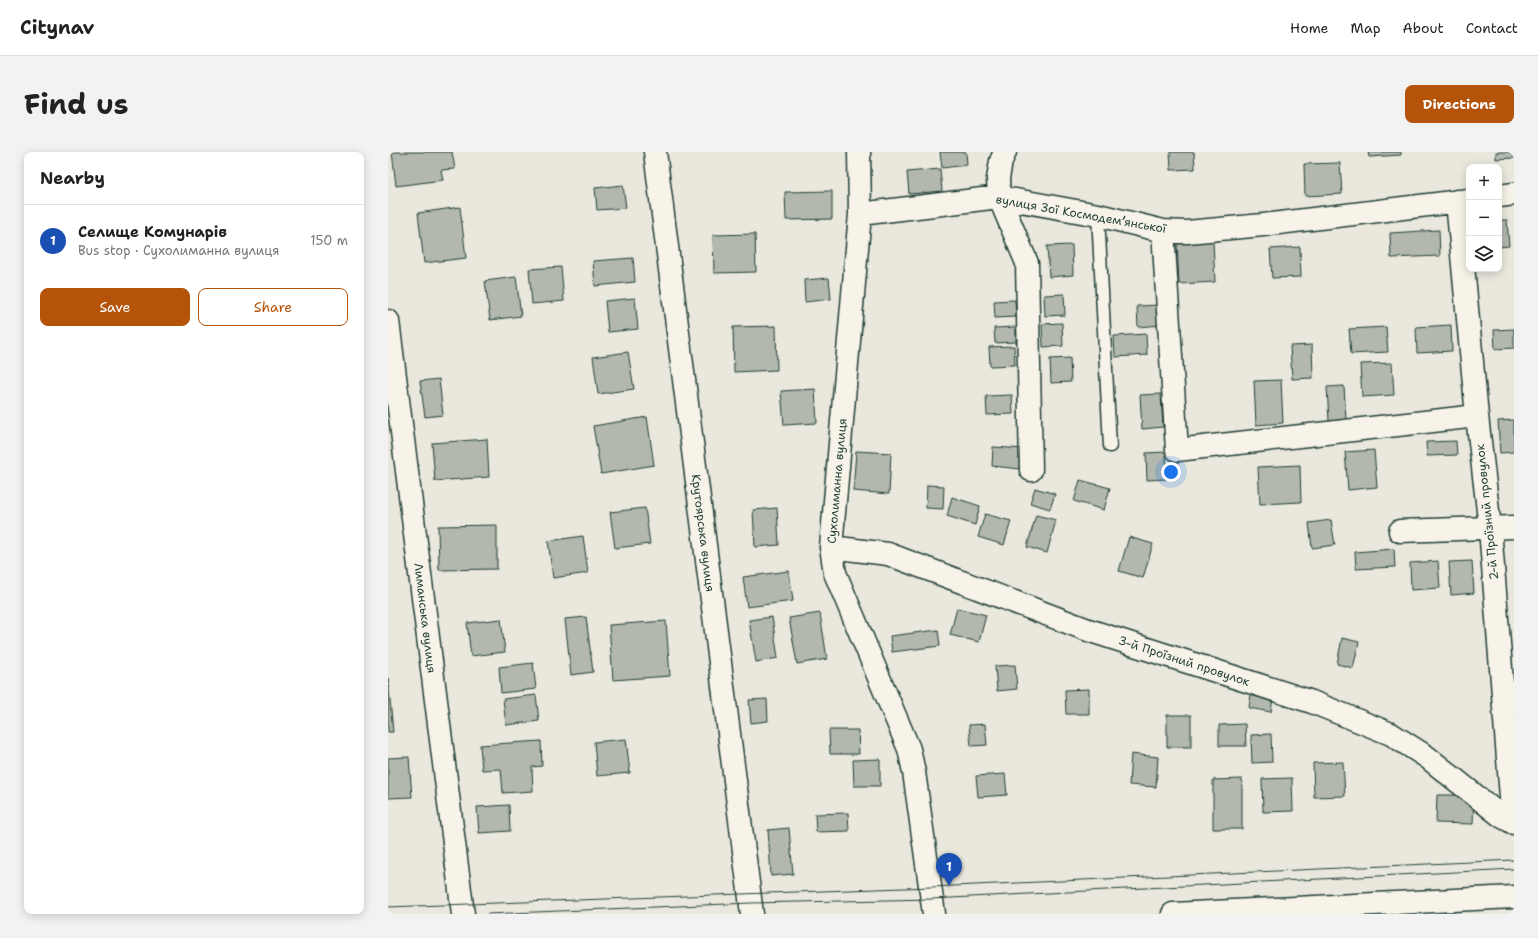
<!DOCTYPE html>
<meta charset="utf-8">
<style>
body{margin:0;font-family:"Shantell Sans",sans-serif;background:#f2f2f2;color:#222}
.controls{position:absolute;right:12px;top:12px;display:grid;overflow:hidden;border-radius:8px;box-shadow:0 2px 10px #0003}
.controls button{width:36px;height:36px;display:grid;place-items:center;padding:0;border:0;border-bottom:1px solid #e0e0e0;background:#fff;color:#222;font:20px sans-serif}
.you{position:absolute;left:783px;top:320px;width:14px;height:14px;margin:-10px;border:3px solid #fff;border-radius:50%;background:#1a73e8;box-shadow:0 0 0 6px #1a73e833}
.badge{display:grid;place-items:center;width:26px;height:26px;border-radius:50%;background:#b45309;color:#fff;font-size:13px;font-weight:700}
.pin{position:absolute;translate:-50% -33px;filter:drop-shadow(0 1px 2px #0008)}
.pin::after{content:'';position:absolute;top:21px;width:14px;height:12px;background:inherit;clip-path:polygon(0 0,100% 0,50% 100%)}
.list{margin:0;padding:0;list-style:none}
h2{display:flex;justify-content:space-between;align-items:center;height:52px;margin:0;padding:0 16px;font-size:17px}
h2 small{font-size:13px;font-weight:400;color:#767676}
.list li{display:grid;grid-template-columns:26px 1fr auto;gap:12px;align-items:center;box-sizing:border-box;height:72px;padding:0 16px;border-top:1px solid #e0e0e0}
.list b{display:block;font-size:15px;white-space:nowrap}
.list p{margin:0;font-size:13px;white-space:nowrap;color:#767676}
.list em{font-size:13px;font-style:normal;color:#767676}
.actions{display:flex;gap:8px;padding:12px 16px}
.actions a{flex:1;padding:9px 0;border:1px solid #b45309;border-radius:8px;text-align:center;font-size:14px;color:#b45309}
.actions .main{background:#b45309;color:#fff}
.icon{flex:none;width:22px;height:22px;fill:none;stroke:currentColor;stroke-width:2;stroke-linecap:round;stroke-linejoin:round}
.map{position:relative;flex:none;width:1126px;height:762px;overflow:hidden;border-radius:8px}
header{display:flex;align-items:center;gap:24px;box-sizing:border-box;height:56px;padding:0 20px;background:#fff;border-bottom:1px solid #e0e0e0}
header strong{font-size:19px}
nav{display:flex;gap:22px;margin-inline-start:auto;font-size:14px}
.intro{display:flex;align-items:center;justify-content:space-between;box-sizing:border-box;height:96px;padding:0 24px}
h1{margin:0;font-size:28px}
.button{padding:10px 18px;border-radius:8px;background:#b45309;color:#fff;font-size:14px;font-weight:700}
main{display:flex;gap:24px;padding:0 24px}
aside{flex:1;background:#fff;border-radius:8px;box-shadow:0 2px 10px #0003}
.map>svg:first-child{display:block}
</style>
<header>
<strong>Citynav</strong>
<nav><a>Home</a><a>Map</a><a>About</a><a>Contact</a></nav>
</header>
<div class="intro"><h1>Find us</h1><a class="button">Directions</a></div>
<main>
<aside>
<h2>Nearby<small></small></h2>
<ul class="list">
<li><span class="badge" style="background:#1a4fb4">1</span><div><b>Селище Комунарів</b><p>Bus stop · Сухолиманна вулиця</p></div><em>150 m</em></li>
</ul>
<div class="actions"><a class="main">Save</a><a>Share</a></div>
</aside>
<div class="map">
<svg width="1126" height="762" viewBox="0 0 1126 762">
<rect width="100%" height="100%" fill="#eae8dd"/>
<filter id="ink" filterUnits="userSpaceOnUse"><feTurbulence type="fractalNoise" baseFrequency=".025" numOctaves="2"/><feDisplacementMap in="SourceGraphic" scale="8" xChannelSelector="R" yChannelSelector="G"/><feConvolveMatrix kernelMatrix="1 2 1 2 8 2 1 2 1" color-interpolation-filters="sRGB"/></filter>
<g filter="url(#ink)">
<path fill="#b2b8ae" stroke="#1f3d34" d="M4,0H64L67,17L53,18L55,28L8,34Z
M552,0H578L579,13L554,16Z
M782,0H806L807,17L783,18Z
M980,0H1013V3L981,5Z
M1108,0H1126V6L1108,7Z
M952,11L954,42L917,44L916,12Z
M552,17L554,39L521,42L519,20Z
M235,33L238,56L209,58L207,36Z
M444,39V67L398,68L397,40Z
M72,55L78,106L36,111L30,61Z
M1111,68H1119L1121,94L1111,95Z
M1051,78L1052,104L1003,106L1002,81Z
M367,82L368,120L326,121L325,83Z
M825,89L827,130L791,132L789,91Z
M684,93L685,123L661,125L659,94Z
M912,95L913,125L884,126L882,97Z
M245,106L247,130L207,134L205,109Z
M173,115L176,149L144,152L141,117Z
M128,125L133,164L102,168L97,129Z
M441,126L443,147L417,150L416,128Z
M676,142L677,163L657,164L656,143Z
M247,146L250,177L220,180L217,149Z
M627,148L628,165L607,166L606,149Z
M773,153L774,173L750,175L749,154Z
M674,171L675,194L655,195L654,172Z
M1063,173L1064,199L1029,201L1028,175Z
M388,174L389,218L346,220L345,175Z
M628,175V190L607,191L606,176Z
M998,175L1000,200L963,202L961,177Z
M1126,177V196L1107,197L1106,178Z
M758,182L759,203L727,205L726,184Z
M924,193L925,226L904,227L902,194Z
M626,194L627,213L602,214L601,195Z
M240,200L246,237L210,242L205,205Z
M682,206L683,230L663,231L662,207Z
M1004,211L1006,243L974,245L972,212Z
M51,227L55,263L37,265L32,229Z
M893,228L895,271L868,273L866,229Z
M956,234L958,268L941,269L939,235Z
M427,237L429,271L396,273L393,239Z
M773,242L775,275L754,277L752,243Z
M624,243L625,262L599,263L598,244Z
M259,265L266,313L213,322L205,274Z
M1126,268V300L1112,301L1110,269Z
M99,287L101,325L47,329L44,291Z
M1068,289L1069,303L1039,304L1038,290Z
M605,295L636,297L633,317L604,314Z
M986,298L989,335L960,338L957,300Z
M468,299L503,301L501,342L465,339Z
M778,300L779,327L759,328L758,301Z
M912,313L913,350L872,352L870,315Z
M692,328L722,336L716,358L686,349Z
M539,333L556,334L555,357L538,356Z
M647,336L667,342L662,357L642,351Z
M564,345L592,354L587,373L559,364Z
M257,356L262,392L227,396L222,360Z
M389,356L391,393L367,395L365,358Z
M597,362L623,369L616,393L590,385Z
M648,363L668,368L659,401L639,395Z
M943,368L947,393L924,396L921,371Z
M109,373V417L51,418L50,374Z
M195,384L200,421L165,426L160,389Z
M741,385L765,392L755,426L731,419Z
M1006,397L1007,415L968,417L967,400Z
M1050,409L1052,436L1023,438L1022,411Z
M1084,409L1086,441L1063,443L1061,410Z
M401,419L405,449L359,455L355,425Z
M569,456L598,463L591,490L562,483Z
M432,461L439,507L409,512L401,466Z
M198,465L205,520L183,523L177,467Z
M384,465L390,506L368,510L361,468Z
M113,467L117,500L83,504L79,471Z
M278,469L282,524L225,528L221,473Z
M550,478L552,494L504,500L502,484Z
M954,486L971,490L965,516L949,512Z
M145,511L148,537L113,541L111,515Z
M627,513L629,537L609,539L607,514Z
M0,526L5,580H0Z
M701,537V562H678L677,538Z
M863,542L885,546L883,560L861,556Z
M148,543L151,569L118,573L115,547Z
M379,547L380,569L363,571L361,548Z
M779,563H803V595H779Z
M597,572L599,593L583,594L581,573Z
M857,572L858,594H831V573Z
M441,578H470L471,602H442Z
M883,582L884,610L864,611L863,583Z
M238,587L242,621L209,624L206,590Z
M153,589L154,614L144,615L145,639L115,641L113,617L94,618L92,593Z
M743,602L770,605L768,635L741,633Z
M21,605L24,645L0,646V606Z
M492,607V634H466L465,608Z
M955,610L957,644L926,645L925,611Z
M617,622L619,643L590,645L588,624Z
M904,626L905,659L875,660L874,627Z
M854,627V677H825V628Z
M1049,643H1086L1085,672L1048,671Z
M121,653L122,679L91,681L89,655Z
M460,661L461,679L428,680L427,662Z
M401,676L405,722L383,724L380,678Z"/>
<g fill="none" stroke-linecap="round" stroke-linejoin="round">
<defs>
<path id="lane" d="M710,63L722,294"/>
<path id="street" d="M267,0L364,762
M471,0L472,62L443,395L447,421L521,597L526,620L546,762
M617,0L613,9L610,27L611,45L639,111L643,318
M1111,44L1126,42
M1069,49L1089,264L1102,376L1125,671
M472,62L611,45L710,63L775,79L799,80L875,73L1081,48
M775,79L789,298L1089,264
M0,169L75,762
M1012,379L1126,375
M443,395L500,402L700,478L924,550L1003,582L1039,605L1113,664L1126,671"/>
<path id="secondary" d="M785,762L1126,745"/>
</defs>
<use href="#lane" stroke="#1f3d34" stroke-width="15"/>
<use href="#street" stroke="#1f3d34" stroke-width="25"/>
<use href="#secondary" stroke="#1f3d34" stroke-width="25"/>
<use href="#lane" stroke="#f7f3e8" stroke-width="12"/>
<use href="#street" stroke="#f7f3e8" stroke-width="22"/>
<use href="#secondary" stroke="#f7f3e8" stroke-width="22"/>
<path stroke="#1f3d34" stroke-width="1" d="M0,755L543,735L1126,708
M99,762L363,751L544,747L1126,717"/>
</g>
</g>
<g text-anchor="middle" dominant-baseline="central" stroke-width="4" stroke-linejoin="round" paint-order="stroke">
<g font-size="12" fill="#1f3d34" stroke="#f7f3e8">
<text transform="translate(693 62) rotate(10)">вулиця Зої Космодемʼянської</text>
<text transform="translate(449 329) rotate(-85)">Сухолиманна вулиця</text>
<text transform="translate(1099 360) rotate(-96)">2-й Проїзний провулок</text>
<text transform="translate(315 381) rotate(83)">Крутоярська вулиця</text>
<text transform="translate(37 466) rotate(83)">Лиманська вулиця</text>
<text transform="translate(796 509) rotate(18)">3-й Проїзний провулок</text>
</g>
</g>
</svg>
<div class="controls">
<button>+</button>
<button>−</button>
<button><svg class="icon" aria-label="layers" viewBox="0 0 24 24"><path d="M12 4l9 5-9 5-9-5zM3 14l9 5 9-5"/></svg></button>
</div>
<div class="you"></div>
<div class="pin badge" style="left:561px;top:734px;background:#1a4fb4">1</div>
</div>
</main>
